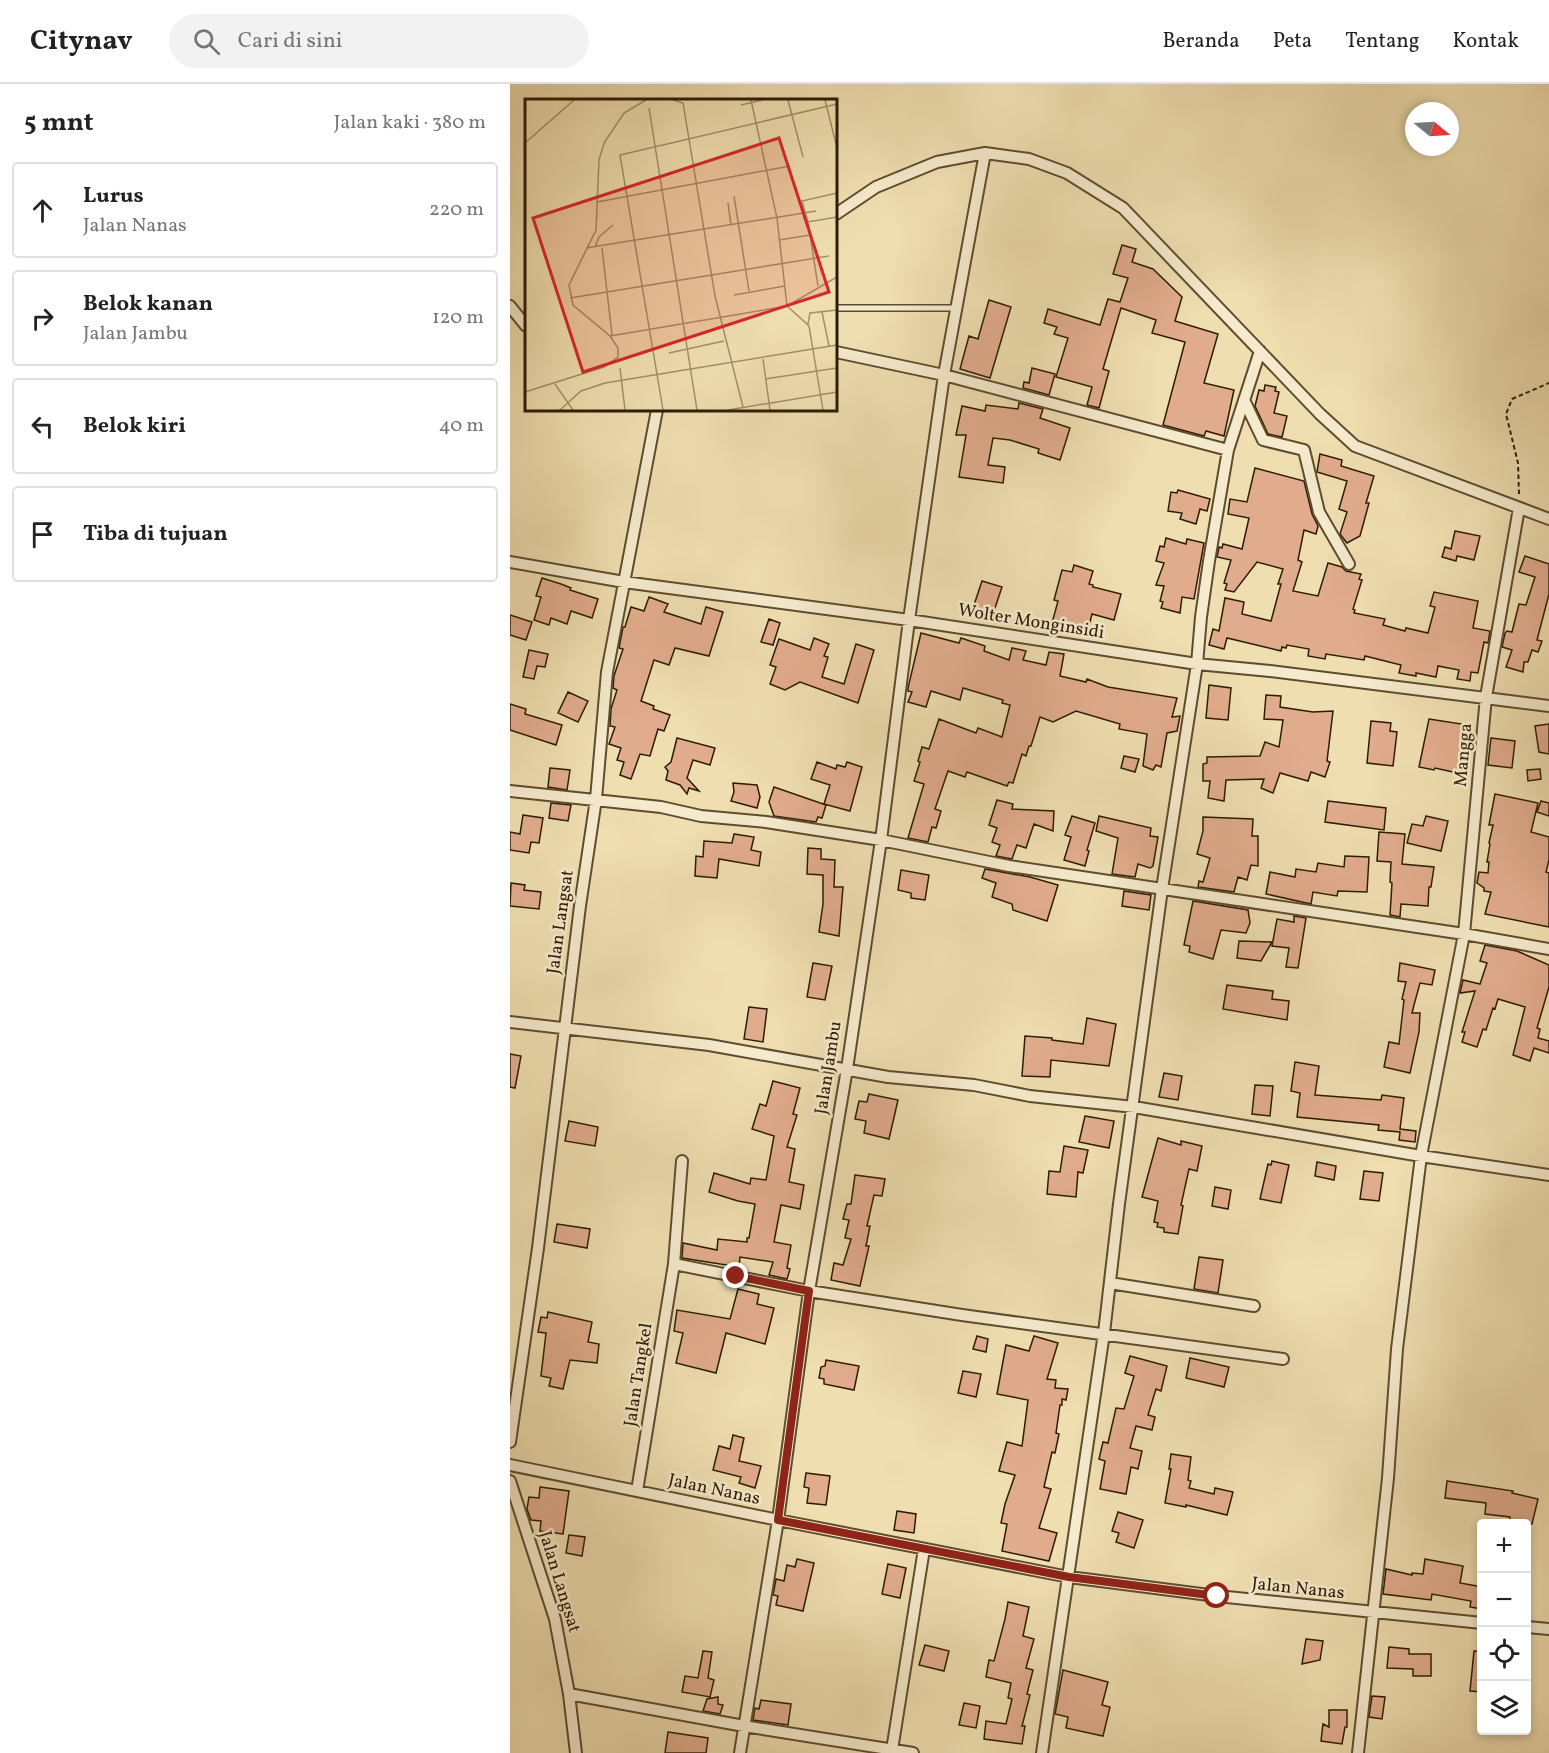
<!DOCTYPE html>
<html lang="id">
<meta charset="utf-8">
<style>
body{margin:0;font-family:Vollkorn,serif;background:#f2f2f2;color:#222}
.controls{position:absolute;right:18px;bottom:18px;display:grid;overflow:hidden;border-radius:6px;box-shadow:0 3px 9px #0003}
.controls button{width:54px;height:54px;display:grid;place-items:center;padding:0;border:0;border-bottom:2px solid #e0e0e0;background:#fff;color:#222;font:30px sans-serif}
.compass{position:absolute;left:895px;top:18px;width:54px;height:54px;border-radius:50%;background:#fff;box-shadow:0 3px 9px #0003;rotate:108deg}
.stop{position:absolute;width:18px;height:18px;margin:-14px;border:4px solid #8f2418;border-radius:50%;background:#fff}
.stop.end{background:#8f2418;border-color:#fff;box-shadow:0 2px 6px #0008}
.list{margin:0;padding:0;list-style:none}
h2{display:flex;justify-content:space-between;align-items:center;height:78px;margin:0;padding:0 24px;font-size:26px}
h2 small{font-size:20px;font-weight:400;color:#767676}
.list li{display:grid;grid-template-columns:39px 1fr auto;gap:18px;align-items:center;box-sizing:border-box;height:96px;margin:0 12px 12px;padding:0 12px;border:2px solid #e0e0e0;border-radius:6px}
.list b{display:block;font-size:22px;white-space:nowrap}
.list p{margin:0;font-size:20px;white-space:nowrap;color:#767676}
.list em{font-size:20px;font-style:normal;color:#767676}
.icon{flex:none;width:33px;height:33px;fill:none;stroke:currentColor;stroke-width:2;stroke-linecap:round;stroke-linejoin:round}
.map{position:relative;flex:none;width:1039px;height:1669px;overflow:hidden}
header{display:flex;align-items:center;gap:36px;box-sizing:border-box;height:84px;padding:0 30px;background:#fff;border-bottom:2px solid #e0e0e0}
header strong{font-size:28px}
nav{display:flex;gap:33px;margin-inline-start:auto;font-size:21px}
.search{width:420px;height:54px;background:#f2f2f2;display:flex;align-items:center;gap:15px;box-sizing:border-box;padding:0 21px;border-radius:33px;color:#767676;font-size:22px}
main{display:flex}
aside{flex:1;background:#fff}
.map>svg:first-child{display:block}
</style>
<header>
<strong>Citynav</strong>
<div class="search"><svg class="icon" aria-label="search" viewBox="0 0 24 24"><circle cx="10" cy="10" r="6"/><path d="M15 15l6 6"/></svg>Cari di sini</div>
<nav><a>Beranda</a><a>Peta</a><a>Tentang</a><a>Kontak</a></nav>
</header>
<main>
<aside>
<h2>5 mnt<small>Jalan kaki · 380 m</small></h2>
<ul class="list">
<li><svg class="icon" aria-label="ahead" viewBox="0 0 24 24"><path d="M12 20V5M6 11l6-6 6 6"/></svg><div><b>Lurus</b><p>Jalan Nanas</p></div><em>220 m</em></li>
<li><svg class="icon" aria-label="right" viewBox="0 0 24 24"><path d="M7 20v-9h11M14 6l5 5-5 5"/></svg><div><b>Belok kanan</b><p>Jalan Jambu</p></div><em>120 m</em></li>
<li><svg class="icon" aria-label="left" viewBox="0 0 24 24"><path d="M17 20v-9H6M10 6l-5 5 5 5"/></svg><div><b>Belok kiri</b></div><em>40 m</em></li>
<li><svg class="icon" aria-label="arrive" viewBox="0 0 24 24"><path d="M6 21V4h12l-3 4 3 4H6"/></svg><div><b>Tiba di tujuan</b></div></li>
</ul>
</aside>
<div class="map">
<svg width="1039" height="1669" viewBox="0 0 1039 1669">
<rect width="100%" height="100%" fill="#efdeb0"/>
<filter id="stains"><feTurbulence type="fractalNoise" baseFrequency=".00333" numOctaves="4"/><feColorMatrix values="0 0 0 0 .2 0 0 0 0 .09 0 0 0 0 .02 0 0 0 .5 -.17"/></filter>
<radialGradient id="worn" r=".72"><stop offset=".6" stop-color="#630" stop-opacity="0"/><stop offset="1" stop-color="#630" stop-opacity=".3"/></radialGradient>
<path fill="#e1ac8d" stroke="#2d1c03" stroke-width="1.5" d="M612,161L626,165L622,178L643,185L672,213L665,237L708,250L694,299L724,306L714,352L696,347L694,352L653,341L675,258L642,249L646,236L611,224L593,285L599,287L589,324L577,321L582,303L546,293L558,254L544,250L547,243L534,239L538,225L590,241L598,215L610,218L618,194L603,190Z
M479,216L501,223L480,294L450,285L459,252L468,255Z
M522,284L545,290L539,311L513,304L514,298L519,299Z
M755,301L766,303L765,307L769,308L764,329L777,332L772,353L758,350L745,322L749,306L754,307Z
M509,319L533,325L530,334L560,344L550,376L528,369L529,365L500,356L483,354L478,381L495,383L493,399L449,393L456,351H446L452,322L475,327L476,321L508,325Z
M810,370L832,376L831,382L864,392L856,419H859L850,452L837,459L830,450L837,428L829,425L837,397L807,388Z
M745,384L794,397L802,430L808,442L806,450L794,446L788,476L792,478L783,507L808,512L818,479L832,483L836,487L851,490L849,495L852,496L843,525L845,526L844,529L875,535L873,541L895,547L896,544L918,549L925,523L920,522L924,508L968,517L963,544L980,547L978,559L974,558L968,589L961,588L960,597L947,595L949,586L928,582L926,593L906,589V592L889,589L891,581L855,572L854,576L816,570L815,575L798,572L799,565L777,561L776,564L772,563L771,567L717,554L714,565L699,561L703,545L709,547L715,514L734,518L732,530L761,537L771,500H768L773,485L747,478L724,508L715,506L717,500L714,499L721,476L707,473L709,463L712,464L713,460L732,465L739,434L718,430L720,415L737,418Z
M668,406L700,415L697,427L690,425L686,440L670,435L672,429L658,427L661,408L667,409Z
M945,447L970,452L964,476L947,472L946,477L932,473L935,463L941,465Z
M656,454L676,460L677,455L694,459L684,515L672,513L670,529L651,524L653,518L650,517L654,502L646,501L654,479L646,477L650,462L654,463Z
M1015,472L1039,480V510L1027,556L1032,557L1028,568L1022,566L1018,578H1014L1013,588L996,583L1002,566L992,563L995,549L997,547L1002,548L1009,520L1016,521L1025,493L1009,488Z
M564,481L583,487L579,500L583,501V503L611,510L604,536L582,530L577,550L542,539L548,517L544,516L552,486L562,488Z
M32,494L51,500L61,504L60,506L88,515L82,534L61,527L57,540L41,534L39,541L24,536L31,513L26,512Z
M472,497L492,503L483,530L463,524Z
M139,513L158,520L154,528L191,540L196,523L213,528L199,572L165,564L159,581L144,576L131,617L144,622L143,625L160,631L154,647L148,645L140,672L130,670L121,695L110,691L114,678L107,676L111,664L99,660L105,643L100,642L101,625L107,606L103,604L104,592L113,565L109,564L113,543H115L121,523L134,527Z
M0,531L22,538L16,556L0,551Z
M259,535L270,539L263,561L251,558Z
M411,549L449,559L451,554L475,562L474,567L499,576L502,564L516,567L513,576L536,581L539,568L554,570L550,592L576,598L577,595L598,603L667,614L662,633L670,632L667,647L657,649L651,683L646,681L643,686L633,682L637,650L609,645L610,640L566,627L543,638L530,633L521,662H519L516,672L512,670L503,699L499,698L497,702L457,688L455,693L438,687L425,725L431,727L426,744L422,743L418,758L398,754L414,700L404,697L410,678L408,677L412,663L419,665L429,635L466,649L468,644L492,653L500,621L492,619L493,616L453,604L450,616L421,607L416,623L398,618L402,608L398,607V604Z
M304,554L319,560L314,572L318,573L312,593L334,600L346,560L364,566L348,619L290,598L275,606L260,600L266,583L260,581L269,555L300,566Z
M19,566L38,570L35,583L27,582L24,595L13,593Z
M699,601L721,604L718,636L696,634Z
M58,608L78,617L68,638L48,629Z
M756,611L771,612L770,623L803,628L823,627L817,677L820,678L815,693L801,688L798,697L770,689L763,709L751,704L754,695L716,696L714,717L698,714L700,697H693V680L697,679V673L750,672L755,658L769,663L773,636L754,635Z
M0,620L16,625L15,630L52,641L46,661L0,646Z
M919,635L958,641L948,689L925,684L924,686L909,683Z
M861,637L881,639L880,647L887,648L883,682L857,679Z
M1039,640V670L1029,668L1025,642Z
M167,654L205,664L200,681L183,676L177,694L189,707L179,704L177,710L170,701L156,696L158,687L155,683L161,678Z
M981,654L1005,657L1002,684L978,681Z
M614,672L629,675L625,688L611,684Z
M307,678L326,685L327,681L335,683L337,678L352,683L340,727L314,720L320,701L301,695Z
M40,684L60,686L57,706L38,703Z
M1030,685L1031,695L1018,697L1017,686Z
M223,699L247,701L250,713L247,724L221,717L224,708Z
M264,703L316,721L312,734L308,733L306,738L264,732L259,718Z
M985,710L1028,719L1021,748L1039,753V776L1036,788L1039,789V843L975,830L981,808L974,807V804L967,799L969,788L978,789L979,778H977L980,760L979,759L983,741H979Z
M487,716L503,720L502,725L544,727L543,747L524,740L516,764L507,761L502,775L486,772L490,761L482,758L487,744L479,741Z
M818,717L876,724L874,746L815,738Z
M1031,717L1039,719V732L1027,728Z
M41,719L61,721L58,737L39,734Z
M13,731L33,734L29,759L21,758L19,769L0,766V748L10,750Z
M562,732L585,739L577,766L579,767L575,782L554,776L561,753L555,751Z
M589,732L641,744L640,752L648,753L643,782L640,784L628,780L625,793L602,790L608,754L586,747Z
M916,732L938,737L931,767L897,759L902,740L913,742Z
M693,733L743,735L742,752H748V782L741,781L737,796L728,793L724,808L688,803L689,797L693,798L700,774L687,770L693,747Z
M869,748L895,750L892,780L924,783L921,803H919L918,822L891,820L890,833L880,831L882,799L880,798L881,778L867,777Z
M224,750L244,753L241,766L251,768L249,782L209,775L207,794L185,792L186,772L193,773L194,757L222,759Z
M298,764L311,765V775L325,776L324,803H333L329,852L309,848L313,820V791L297,790Z
M835,772L859,773L857,808L828,807L827,812L803,808L801,820L756,810L760,788L785,793L786,785L806,788L808,779L834,783Z
M475,785L520,793L548,801L537,837L503,826L502,820L482,813L486,799L472,794Z
M391,786L419,791L415,816L401,814V809L388,806Z
M1,799L15,801L14,806L31,808L29,825L0,822Z
M614,807L641,811L639,826L612,822Z
M683,817L738,826L740,839L736,849L711,846L703,875L679,868L680,862L674,861Z
M784,832L796,834L788,884L776,883L779,864L762,862L767,835L784,838Z
M729,857L762,858L751,877L727,874Z
M975,861L1007,867L1039,881V903L1027,944L1030,945L1028,954L1039,957V969L1024,964L1020,977L1003,971L1015,923L988,915L985,925L983,924L976,946L973,945L967,963L952,958L955,948H952L965,907L950,909L953,896L970,900L977,879L970,877Z
M303,879L322,882L315,916L297,913Z
M890,879L925,886L922,901L910,899L904,921L902,929H910L909,948L900,989L874,983L879,958L889,960L894,916L892,915L896,898L888,897Z
M717,901L763,907L762,915L779,917L777,936L713,925Z
M239,923L257,925L253,958L234,955Z
M577,934L606,940L599,982L541,976L540,993L512,992L515,952L542,954V956L573,960Z
M0,970L11,972L5,1004L0,1003Z
M785,978L809,982L805,1011L871,1016L872,1011L894,1014L890,1045L906,1047L905,1058L889,1056L890,1048L868,1046L869,1041L787,1033L790,1009L781,1007Z
M654,989L672,992L668,1016L649,1013Z
M263,997L290,1004L283,1030L287,1031L277,1063L285,1065L279,1098L294,1101L290,1125L271,1121L264,1158L281,1161L277,1184L280,1185L277,1195L259,1191L263,1178L230,1173L229,1183L172,1174L173,1159L207,1166L208,1155L237,1158V1154H239L245,1120L228,1117L199,1108L204,1089L240,1100L241,1094L256,1096L264,1052L242,1045L250,1020L256,1022Z
M745,1001L763,1002L760,1032L742,1030Z
M359,1010L388,1016L379,1055L354,1049L356,1037L345,1035L349,1017L357,1018Z
M575,1032L604,1037L599,1064L569,1058Z
M59,1037L88,1043L85,1062L55,1057Z
M648,1054L671,1061V1057L692,1062L687,1087L679,1085L671,1121L673,1122L668,1150L654,1148V1144L647,1143L648,1139L644,1138L648,1117L632,1113Z
M554,1062L578,1066L573,1089L568,1088L566,1113L537,1110L539,1087L550,1088Z
M762,1077L779,1081L771,1119L750,1115L758,1080L761,1081Z
M807,1078L826,1082L824,1096L805,1092Z
M854,1087L873,1089L869,1117L850,1115Z
M345,1091L375,1095L372,1112L364,1111L357,1142H360L356,1162H359L350,1202L321,1196L324,1179L333,1181L341,1155L335,1154L339,1136L333,1135L337,1120H341Z
M705,1103L721,1106L718,1125L702,1122Z
M47,1140L80,1145L77,1164L44,1158Z
M689,1173L713,1176L708,1209L684,1205Z
M228,1205L249,1210L247,1220L264,1224L255,1260L216,1249L206,1289L166,1279L173,1249L164,1247L167,1226L220,1235Z
M38,1228L82,1238L78,1258L89,1260L87,1279L60,1276L53,1305L39,1302L41,1294L31,1292L36,1249L28,1248L31,1233L37,1234Z
M467,1252L478,1255L476,1268L463,1265Z
M524,1252L548,1259L537,1295L546,1296L545,1304L558,1305L556,1316L552,1315V1321H550L546,1349L549,1350L545,1369L542,1368L534,1403L541,1405L529,1444L547,1449L539,1477L492,1467L497,1440L491,1439L495,1420L505,1391L489,1387L497,1358L512,1362L518,1316L487,1310L496,1261L519,1267Z
M620,1272L657,1282L651,1307L646,1305L638,1331L645,1333L642,1346L626,1342L620,1364L632,1367L628,1385L621,1383L616,1410L590,1405L595,1377L589,1375L593,1358L598,1359L606,1324L614,1325L624,1292L615,1289Z
M680,1274L719,1283L714,1303L676,1294Z
M316,1276L349,1282L344,1306L314,1300V1295L309,1294L311,1283L315,1282Z
M453,1287L471,1290L466,1313L448,1309Z
M223,1351L234,1354L229,1377L251,1382L245,1404L229,1399L231,1393L203,1386L209,1362L220,1365Z
M661,1370L681,1373L678,1396L681,1397L679,1404L704,1410L705,1404L723,1408L717,1431L676,1421V1423L655,1419L661,1385H659Z
M296,1389L320,1392L316,1421L297,1419L299,1404L294,1403Z
M937,1397L1003,1407L1002,1409L1028,1415L1022,1440H999L1000,1433L975,1430L976,1419L935,1414Z
M30,1403L59,1407L53,1450L30,1447L31,1437L21,1436L17,1425L19,1413L29,1414Z
M387,1427L406,1430L404,1449L384,1446Z
M608,1428L633,1436L624,1464L606,1458L609,1449L602,1447Z
M59,1451L75,1453L72,1472L56,1469Z
M287,1475L304,1479L293,1527L266,1521L268,1512L263,1511L266,1495L274,1497L277,1481L285,1483Z
M915,1475L953,1482L950,1499L972,1503V1525L960,1523L961,1517L922,1510L921,1516L873,1510L876,1485L902,1491V1489L913,1490Z
M378,1480L396,1484L390,1514L372,1510Z
M498,1518L519,1523L513,1552L524,1555L516,1584L523,1586L517,1610L520,1611L512,1642H515L512,1660L474,1655L476,1637L496,1640L502,1615L498,1614L501,1599L476,1593L479,1576L484,1577L495,1535Z
M796,1555L813,1557L810,1576L792,1580Z
M415,1561L439,1567L434,1587L409,1581Z
M879,1563L899,1565V1570H921V1592H903V1585L877,1584Z
M193,1567L202,1568L198,1594L204,1596L200,1613L172,1608L175,1592L188,1594Z
M964,1567L972,1568V1608L960,1607Z
M553,1586L598,1598L592,1621L600,1623L593,1652L556,1644L558,1633L545,1630Z
M862,1612L875,1613L872,1635L859,1633Z
M208,1613V1620L213,1621L210,1630L193,1627L197,1615Z
M251,1616L281,1620L278,1641L243,1636L245,1624L249,1625Z
M454,1619L470,1622L466,1644L449,1641Z
M819,1626H837V1643H835L832,1660L811,1657L813,1640L819,1643Z
M158,1648L198,1654L196,1669H155Z"/>
<g fill="none" stroke-linecap="round" stroke-linejoin="round">
<defs>
<path id="service" d="M326,224H446"/>
<path id="minor" d="M326,130L366,103L427,78L475,69L519,75L557,89L613,124L810,330L845,362L1039,435
M0,222L16,242
M326,268L434,291L718,366
M734,316L753,356L794,366L809,428L839,480
M0,478L114,498L399,536L687,580L760,587L1039,622
M0,707L151,723L191,732L256,738L371,756L499,782L954,850L1039,865
M0,938L199,961L378,993L464,1001L520,1012L624,1023L911,1072L1039,1091
M164,1180L299,1207L452,1231L773,1275
M600,1199L744,1222
M0,1358L28,1164L70,822L86,715L97,588L147,326
M0,1381L268,1436L559,1493L707,1512L972,1539
M0,1397L45,1535L59,1610L66,1669
M127,1407L164,1180L172,1077
M1017,1543L1039,1545
M59,1610L234,1642L403,1669
M382,1666L414,1465
M230,1669L268,1436L299,1207L337,985L371,756L399,536L434,291L475,69
M532,1669L594,1249L609,1120L652,805L687,580L691,533L699,477L718,366L750,267
M848,1669L878,1394L887,1265L911,1072L954,850L976,613L1009,424"/>
</defs>
<use href="#service" stroke="#5e4c2e" stroke-width="8"/>
<use href="#minor" stroke="#5e4c2e" stroke-width="14"/>
<path stroke="#2d1c03" stroke-width="2" stroke-dasharray="4.5 3" stroke-linecap="butt" d="M1009,410L1008,379L996,330L1002,315L1039,299"/>
<use href="#service" stroke="#f5eacc" stroke-width="5"/>
<use href="#minor" stroke="#f5eacc" stroke-width="10"/>
</g>
<g fill="none" stroke-linecap="round" stroke-linejoin="round">
<path stroke="#8f2418" stroke-width="8" d="M226,1192L299,1207L268,1436L559,1493L707,1512"/>
</g>
<g text-anchor="middle" dominant-baseline="central" stroke-width="5" stroke-linejoin="round" paint-order="stroke">
<g font-size="18" fill="#2d1c03" stroke="#f5eacc">
<text transform="translate(521 538) rotate(9)">Wolter Monginsidi</text>
<text transform="translate(954 671) rotate(-85)">Mangga</text>
<text transform="translate(51 838) rotate(-82)">Jalan Langsat</text>
<text transform="translate(319 984) rotate(-81)">Jalan Jambu</text>
<text transform="translate(129 1291) rotate(-81)">Jalan Tangkel</text>
<text transform="translate(204 1406) rotate(12)">Jalan Nanas</text>
<text transform="translate(49 1498) rotate(73)">Jalan Langsat</text>
<text transform="translate(788 1505) rotate(6)">Jalan Nanas</text>
</g>
</g>
<g transform="translate(15 15)">
<rect width="312" height="312" fill="#efdeb0"/>
<path fill="none" stroke="#a1906b" stroke-width="1.5" d="M148,1L158,4L190,197L218,308M226,1L252,119L262,207L284,227L298,311M263,1L278,58M300,1L312,49M216,6L237,1M124,9L172,311M0,44L49,1M312,94L277,102L283,123L312,118M209,97L224,192M72,103L265,67M203,104L206,126M283,123L293,187M254,141L285,136M70,148L74,138L88,126M61,149L291,112M77,149L87,236M209,196L260,187M45,199L304,157M297,213L304,247M283,225L285,214L312,211M85,237L262,207L312,178M144,254L199,242M238,260L245,311M95,269L100,311M240,280L312,269M30,285L48,311M0,293L79,268L93,258V249L85,237L48,206L44,186L71,131L74,61L79,44L99,14L121,1M35,311L56,292L80,284L312,246M138,311L95,56L312,5M203,311L312,293"/>
<path fill="#d62828" fill-opacity="0.15" stroke="#d62828" stroke-width="3" d="M254,39L304,193L58,273L8,119Z"/>
<rect width="312" height="312" fill="none" stroke="#2d1c03" stroke-width="3"/>
</g>
<rect width="100%" height="100%" filter="url(#stains)"/>
<rect width="100%" height="100%" fill="url(#worn)"/>
</svg>
<div class="controls">
<button>+</button>
<button>−</button>
<button><svg class="icon" aria-label="locate" viewBox="0 0 24 24"><circle cx="12" cy="12" r="6"/><path d="M12 2v4M12 18v4M2 12h4M18 12h4"/></svg></button>
<button><svg class="icon" aria-label="layers" viewBox="0 0 24 24"><path d="M12 4l9 5-9 5-9-5zM3 14l9 5 9-5"/></svg></button>
</div>
<svg class="compass" viewBox="-18 -18 36 36"><path d="M0-13l5 13h-10z" fill="#e53935"/><path d="M0 13l5-13h-10z" fill="#767676"/></svg>
<div class="stop" style="left:707px;top:1512px"></div>
<div class="stop end" style="left:226px;top:1192px"></div>
</div>
</main>
